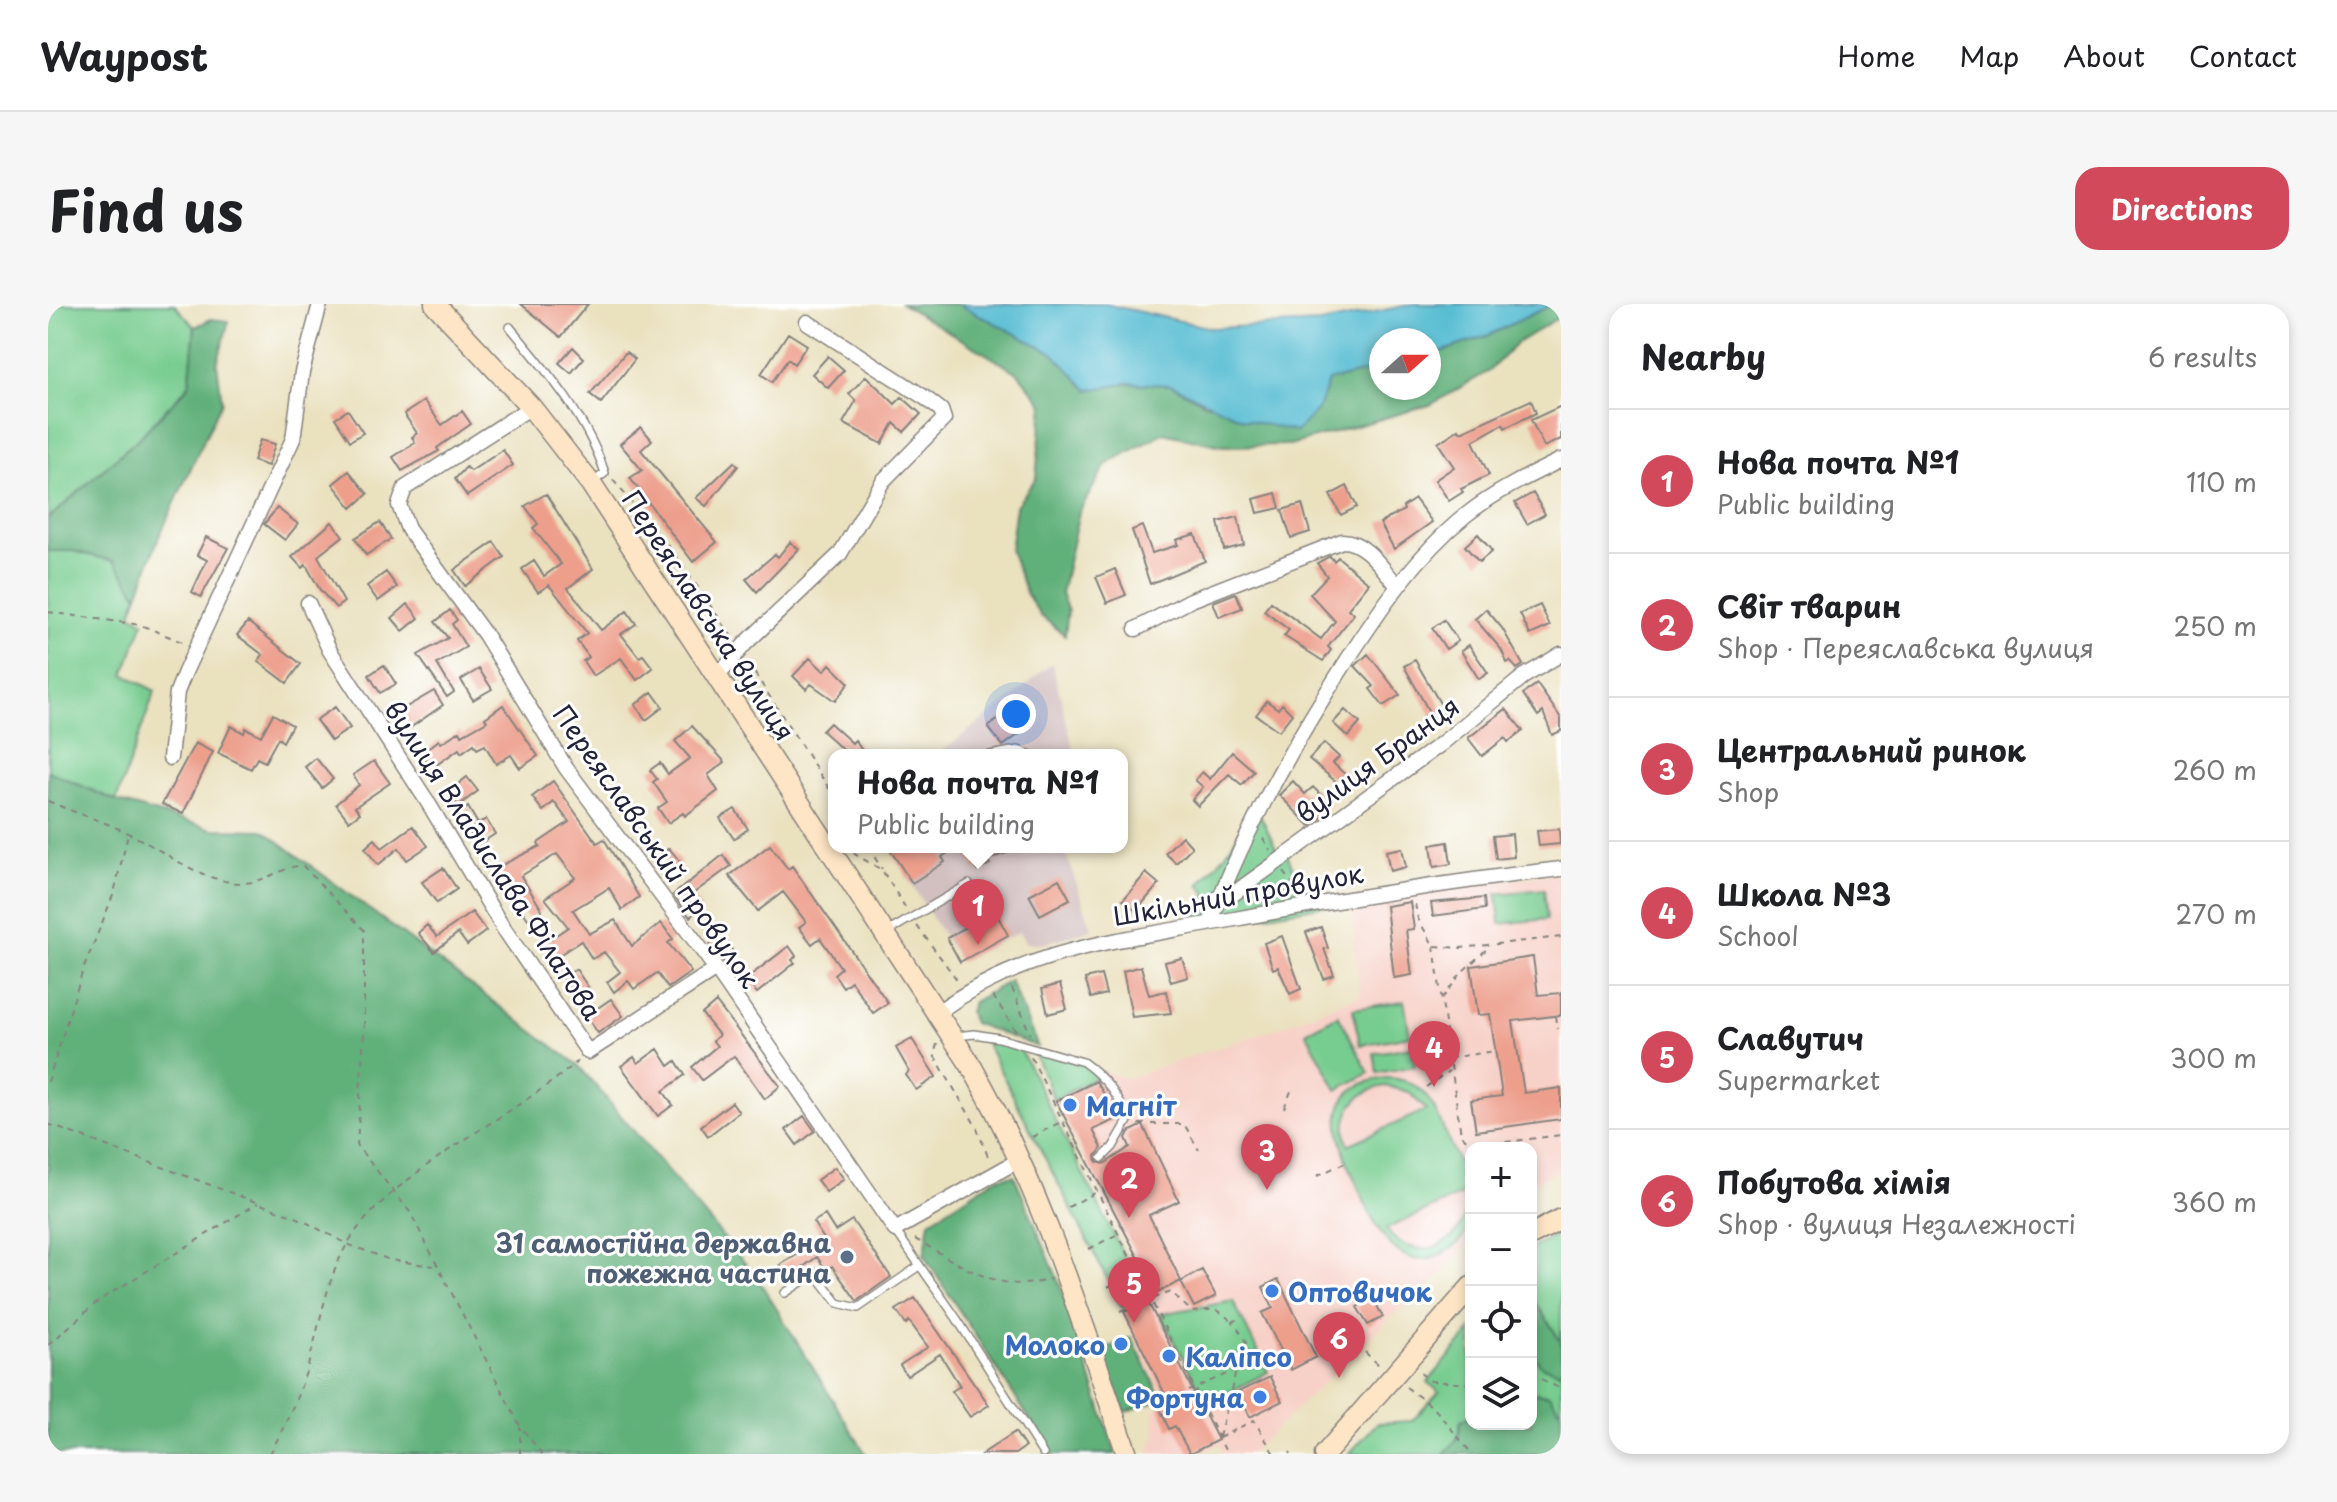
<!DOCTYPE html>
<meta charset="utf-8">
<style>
body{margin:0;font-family:"Playpen Sans",sans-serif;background:#f6f6f6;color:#202124}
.controls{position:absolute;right:24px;bottom:24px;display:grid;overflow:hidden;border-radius:16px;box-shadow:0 4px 12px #0003}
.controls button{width:72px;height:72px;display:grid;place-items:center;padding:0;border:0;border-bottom:2px solid #e0e0e0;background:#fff;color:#202124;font:40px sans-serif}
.compass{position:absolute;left:1321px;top:24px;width:72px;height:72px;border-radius:50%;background:#fff;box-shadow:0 4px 12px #0003;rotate:69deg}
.you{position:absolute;left:968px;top:410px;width:28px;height:28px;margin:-20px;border:6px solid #fff;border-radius:50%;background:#1a73e8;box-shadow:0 0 0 12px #1a73e833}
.badge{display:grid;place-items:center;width:52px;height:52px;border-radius:50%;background:#d1495b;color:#fff;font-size:26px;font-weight:700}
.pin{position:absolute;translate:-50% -66px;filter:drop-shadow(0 2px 4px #0008)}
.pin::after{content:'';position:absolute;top:42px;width:28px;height:24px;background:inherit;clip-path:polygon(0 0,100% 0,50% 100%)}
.popup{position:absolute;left:780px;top:445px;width:300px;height:104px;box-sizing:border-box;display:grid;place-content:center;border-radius:16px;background:#fff;filter:drop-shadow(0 2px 6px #0005);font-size:26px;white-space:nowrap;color:#757577}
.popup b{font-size:30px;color:#202124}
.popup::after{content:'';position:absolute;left:50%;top:100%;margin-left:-16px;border:16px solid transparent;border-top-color:#fff}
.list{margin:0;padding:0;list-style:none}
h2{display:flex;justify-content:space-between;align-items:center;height:104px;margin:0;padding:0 32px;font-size:34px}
h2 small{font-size:26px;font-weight:400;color:#757577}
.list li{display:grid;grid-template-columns:52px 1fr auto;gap:24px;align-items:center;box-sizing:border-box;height:144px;padding:0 32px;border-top:2px solid #e0e0e0}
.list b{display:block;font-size:30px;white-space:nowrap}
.list p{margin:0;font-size:26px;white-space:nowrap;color:#757577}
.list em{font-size:26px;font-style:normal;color:#757577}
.icon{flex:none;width:44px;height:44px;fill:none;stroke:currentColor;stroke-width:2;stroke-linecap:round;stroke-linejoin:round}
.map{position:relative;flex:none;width:1513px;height:1150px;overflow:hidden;border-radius:24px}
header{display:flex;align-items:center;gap:48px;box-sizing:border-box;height:112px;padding:0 40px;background:#fff;border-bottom:2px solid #e0e0e0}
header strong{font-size:38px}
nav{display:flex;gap:44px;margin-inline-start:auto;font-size:28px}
.intro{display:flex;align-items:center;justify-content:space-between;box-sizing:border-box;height:192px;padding:0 48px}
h1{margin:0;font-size:56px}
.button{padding:20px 36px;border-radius:24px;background:#d1495b;color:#fff;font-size:28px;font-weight:700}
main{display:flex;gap:48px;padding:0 48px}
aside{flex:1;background:#fff;border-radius:24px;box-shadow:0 4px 12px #0003}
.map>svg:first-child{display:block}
</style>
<header>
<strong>Waypost</strong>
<nav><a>Home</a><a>Map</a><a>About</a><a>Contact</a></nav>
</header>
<div class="intro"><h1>Find us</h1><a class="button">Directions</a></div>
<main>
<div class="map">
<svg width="1513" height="1150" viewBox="0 0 1513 1150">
<rect width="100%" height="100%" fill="#fff"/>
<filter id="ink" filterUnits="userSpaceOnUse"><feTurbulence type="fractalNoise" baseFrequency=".0125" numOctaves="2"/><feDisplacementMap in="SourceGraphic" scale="16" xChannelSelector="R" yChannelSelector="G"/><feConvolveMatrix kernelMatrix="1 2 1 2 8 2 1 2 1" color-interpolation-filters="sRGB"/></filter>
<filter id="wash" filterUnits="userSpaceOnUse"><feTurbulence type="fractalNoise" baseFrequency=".006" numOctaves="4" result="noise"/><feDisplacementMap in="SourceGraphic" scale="32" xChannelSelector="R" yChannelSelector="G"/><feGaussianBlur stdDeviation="1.8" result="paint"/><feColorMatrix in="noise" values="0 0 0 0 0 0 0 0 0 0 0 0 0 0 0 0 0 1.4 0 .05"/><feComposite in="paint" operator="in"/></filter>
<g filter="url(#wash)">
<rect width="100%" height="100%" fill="#eae1bf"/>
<path fill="#f7d1c8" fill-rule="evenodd" d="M1513,569V866L1483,880V844H1423V937L1362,1004L1358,999L1202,1150H1176L1171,1140L1150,1150H1100L1108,1132L1106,1107L1118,1098L1072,1005L1102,990L1006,796L1059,768L1077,775L1232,723L1313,691L1306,643L1305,596ZM1185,997L1220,1068L1113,1010Z"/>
<path fill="#d2bfc0" d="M1004,359L1027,451H889L961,396Z
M840,543H1021L1017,547L1044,625L995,640L978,639L971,628L912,658Z"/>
<path fill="#77cc8f" stroke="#4c7765" stroke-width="2" fill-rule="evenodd" d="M0,0H126L147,23L141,81L92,133L0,215Z
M0,247H25L67,257L90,291L83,310L96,318L76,370L107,387L68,497L0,467Z
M1208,502L1229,546L1236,543L1257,591H1270L1273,602L1147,623L1145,612L1157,599L1158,588L1151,581L1176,552Z
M1496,585L1499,615L1452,620L1449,590Z
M1356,697L1362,732L1312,741L1305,705Z
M1290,711L1321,769L1289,786L1258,728Z
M936,735L972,745L1097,993L1074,1004Z
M1364,743L1367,762L1329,769L1326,749Z
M986,749L1035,758L1055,770L1006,796Z
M1338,774C1351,774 1362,777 1372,786C1386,798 1392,817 1399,833C1414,867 1443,916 1404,944C1352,982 1326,920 1310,883C1291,840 1268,782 1338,774ZM1338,782L1361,788L1378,806L1300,841C1291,811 1308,786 1338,782ZM1415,890C1429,938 1366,965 1338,925Z
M1513,928V1038L1483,991V944Z
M1185,997L1220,1068L1159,1100L1112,1010Z
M1423,1027V1111L1413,1118C1413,1133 1406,1141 1395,1150H1301L1329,1119L1364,1117L1391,1088L1380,1078Z
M1483,1047L1494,1063L1513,1068V1107L1501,1091L1483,1089Z"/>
<path fill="#61b07a" stroke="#42695a" stroke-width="2" d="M854,0H910L1005,49L1040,86L1080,79L1123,81L1158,100L1270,105L1280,77L1333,64V84H1381V52L1441,31L1505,0H1513V12L1469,39L1441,67L1382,101L1242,141L1174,142L1115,129L1058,161L1031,208L1013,290L1020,307L1017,331L993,312L979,291L962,246L968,202L988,174L995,100L970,69Z
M163,15L181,17L169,60L174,97L110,235L90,291L66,257L25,247H0V215L92,133L141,82L147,23Z
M0,467L68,497L165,525L215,526L530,761L709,973L818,1150H0Z
M962,677L990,743L925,719L921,708L925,698Z
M966,871L1011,978L1068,1150H1004L876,952L882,917L948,874Z
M1483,991L1513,1038V1068L1494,1063L1483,1047Z
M1083,1033L1114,1095L1077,1108L1053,1048Z
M1483,1089L1501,1091L1513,1107V1150H1395C1406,1141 1413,1133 1412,1118L1423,1111V1120H1483Z"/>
<path fill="#55bcd2" stroke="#3c6f86" stroke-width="2" d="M910,0H1057L1164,24L1273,19L1365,0H1505L1441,31L1381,52V36H1333V64L1280,77L1270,105L1248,128L1195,115L1123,81L1080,79L1040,86L1005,49Z"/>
<g id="blocks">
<path fill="#ed9f8c" d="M473,0H540L513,33Z
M740,29L759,41L746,60L740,55L724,78L713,70Z
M525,43L536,54L523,69L511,59Z
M578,48L587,55L553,99L542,90Z
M780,52L796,66L780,84L764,70Z
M818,72L847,100L854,93L873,110L856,128L846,119L834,140L795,119L808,97L801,90Z
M1483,96L1488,109L1457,124L1455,120L1425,137L1441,171L1413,185L1415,188L1401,197L1387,176L1406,163L1390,139L1411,125L1413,128Z
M376,97L394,121L414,107L423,120L389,144L391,147L354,167L345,153L367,139L364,133L369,129L356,110Z
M1513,102V135L1496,143L1483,116Z
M300,106L315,129L302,137L287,114Z
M593,123L604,136L593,146L669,238L645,258L582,174L594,166L572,140Z
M212,136L227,140L220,162L205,157Z
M455,146L465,161L419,192L407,175L418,163L423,167Z
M686,158L690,162L658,202L648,194Z
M301,167L320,190L304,204L285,180Z
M1299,182L1309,203L1293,211L1282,191Z
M1228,189L1232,204L1210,209L1206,195Z
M1485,189L1497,210L1479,220L1467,199Z
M498,190L545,265L520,284L553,326L579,307L588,320L573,330L591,353L595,351L605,364L589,376L573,354L545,372L535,357L541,353L529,337L539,329L501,281L490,288L474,265L486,257L496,272L513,260L485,224L490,220L477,202Z
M1367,195L1384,218L1346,245L1332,219L1356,206L1355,203Z
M1254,200L1262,228L1243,234L1234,206Z
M229,204L250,220L237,236L216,220Z
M1190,213L1196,241L1176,246L1170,218Z
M284,218L295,232L270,252L296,298L288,304L272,286L258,261L254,264L244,253Z
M332,218L343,235L318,251L307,234Z
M1094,222L1104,249L1130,241L1128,236L1147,230L1157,257L1102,280L1084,226Z
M1430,230L1444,247L1431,258L1417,242Z
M158,233L180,244L153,293L144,288L159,256L149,251Z
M446,238L456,253L417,282L406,266Z
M742,238L751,245L709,288L698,275L727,250L730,253Z
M1282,252L1286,257L1290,253L1321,279L1300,305L1306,310L1280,343L1283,346L1275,357L1236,332L1241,326L1216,307L1223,298L1273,335L1287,317L1262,290L1279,272L1269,259Z
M1067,265L1078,291L1059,299L1048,273Z
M338,268L349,283L330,297L319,282Z
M1188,289L1194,304L1171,313L1165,298Z
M360,300L371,314L355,327L344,314Z
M1492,301L1502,322L1482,331L1472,310Z
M1438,305L1454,324L1475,361L1469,365L1462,357L1459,359L1453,345L1427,315Z
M402,306L409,316L404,320L418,343L389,360L406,388L399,393L370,351L400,334L387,318Z
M1396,316L1410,337L1398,345L1384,324Z
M200,318L253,360L239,379L210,357L215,351L189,331Z
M1421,341L1440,369L1431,375L1413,347Z
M1320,350L1352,391L1335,402L1322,385L1326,382L1307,362Z
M762,354L776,367L782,360L801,379L787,397L763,380L758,385L745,372Z
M1367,356L1397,408L1385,415L1356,362Z
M336,361L348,380L332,389L321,371Z
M431,365L444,385L425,396L413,376Z
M1489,380L1513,414V427L1504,431L1495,408L1490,412L1475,390Z
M386,387L395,401L359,426L348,409Z
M604,388L615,403L598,416L587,401Z
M1219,397L1230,405L1234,400L1244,410L1231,427L1208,411Z
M455,401L490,452L472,464L463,451L448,460L437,441L429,445L426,440L413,449L411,445L384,464L374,449L391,436L393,439L412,427L414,431L439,417L437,414Z
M287,403L302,424L283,437L268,416Z
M1458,405L1475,427L1460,438L1457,434L1434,452L1420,434Z
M963,406L978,425L955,442L940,423Z
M1297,406L1312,419L1300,433L1285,419Z
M225,410L244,421L235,438L230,434L217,458L209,454L203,465L170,449L183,422L196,429L198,424L213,432Z
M782,419L804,439L807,436L817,451H789L795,446L774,427Z
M644,422L677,458L660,471L670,487L637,512L635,509L620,519L610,504L619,498L605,478L609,475L602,466L612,459L620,470L642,454L627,437Z
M147,439L165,448L135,510L114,500Z
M1276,439L1291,453L1285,459L1305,478L1298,486L1261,455Z
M1184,448L1206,467L1194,481L1181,470L1150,502L1144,496L1155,483L1147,476L1154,468L1162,475Z
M268,454L285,475L274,484L257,463Z
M326,457L342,479L307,503L312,509L301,517L288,500L311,481L305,471Z
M419,473L430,487L410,502L400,488Z
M505,477L549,539L556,535L591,593L574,606L561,584L525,606L541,630L567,616L584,642L613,619L625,635L620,639L643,668L620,684L609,669L586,685L580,677L566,688L559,678L572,668L556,648L544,655L533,637L505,655L495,640L520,623L497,594L527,574L509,550L473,572L494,606L480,615L446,565L492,542L490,539L521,518L506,498L495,507L484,493Z
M1245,477L1257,490L1265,483L1282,500L1274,508L1277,511L1262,522L1231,491Z
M420,503L430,520L438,515L447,530L430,541L410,510Z
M687,505L700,525L686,535L672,514Z
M365,522L380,542L359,556L351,544L330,561L317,544L327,535L334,544Z
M1511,525L1512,540L1491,542L1489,527Z
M1464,530L1466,553L1448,555L1445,532Z
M1134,532L1144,543L1128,559L1117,549Z
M1400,538L1403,560L1386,563L1383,541Z
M722,541L740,565L744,562L840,699L825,709L803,677L795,683L786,670L793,664L772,634L764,640L751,623L758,618L735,588L710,607L681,572Z
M840,543H908L894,553L897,558L864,579Z
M915,543H971L972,544L940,556L942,560L929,567Z
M621,544L633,559L617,572L604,556Z
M1354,544L1358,563L1342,567L1338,547Z
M675,551L683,562L643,591L653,604L642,613L625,591Z
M395,564L409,585L389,599L374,578Z
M1098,569L1111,580L1088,607L1075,596Z
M1011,575L1022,595L992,611L981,591Z
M1436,594L1437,605L1385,612L1383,599Z
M1362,598L1366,625L1358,626L1364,671L1346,674L1338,602Z
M947,607L960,631L912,658L899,634Z
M424,608L438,627L419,641L410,629L386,648L370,629L379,621L389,633Z
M1273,623L1280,644L1276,645L1286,671L1276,675L1258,628Z
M674,630L687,651L677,659L662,640Z
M1234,632L1253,685L1242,690L1230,663L1225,665L1216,639Z
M741,642L748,652L744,656L747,659L709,689L698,675Z
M1485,653L1490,691L1513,689V711L1465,717L1476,789L1513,784V815L1428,827L1423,796L1454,792L1442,710L1430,711L1423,662Z
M1134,654L1140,673L1123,678L1117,658Z
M1093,662L1101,691L1118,687L1123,709L1084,713L1075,667Z
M528,665L540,683L525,692L514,674Z
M1053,671L1058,690L1043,694L1037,675Z
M1012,680L1019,705L1000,710L994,685Z
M563,695L575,712L550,729L538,712Z
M668,698L732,782L717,795L686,752L654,776L644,763L669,742L665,737L671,731L654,710Z
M864,735L888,773L868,786L858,771L861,767L848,744Z
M610,745L621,762L628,757L637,771L615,787L625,801L610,812L573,762L586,753L590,759Z
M1048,777L1071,814L1045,826L1054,844L1048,852L1049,858L1056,860L1082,843L1078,834L1081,828L1095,821L1131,897L1101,911L1133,977L1109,989L1008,797Z
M684,798L691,808L660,832L653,822Z
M756,812L767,827L749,841L738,826Z
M787,863L796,875L778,888L769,876Z
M777,911L787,927L804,916L843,973L809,997L784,962L778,966L769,953L741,973L732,961L776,935L765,918Z
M1154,966L1168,992L1146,1003L1133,978Z
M1230,975L1268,1053L1243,1066L1214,1009L1225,1004L1215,983Z
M867,994L941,1101L922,1113L904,1087L912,1082L892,1050L859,1072L852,1061L880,1043L861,1017L858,1020L848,1006Z
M1325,994L1335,1013L1320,1021L1309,1003Z
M1099,996L1170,1136L1142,1150L1127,1122L1121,1125L1111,1103L1121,1098L1076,1008Z
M1222,1073L1234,1097L1202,1113L1190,1088Z
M967,1128L977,1143L967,1150H934Z"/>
</g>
</g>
<g filter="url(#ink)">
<use href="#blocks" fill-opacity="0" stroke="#86827d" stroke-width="2"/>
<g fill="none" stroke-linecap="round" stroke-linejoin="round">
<defs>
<path id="service" d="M462,23C499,67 539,114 557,169L545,178
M942,451L970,446L983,451
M839,628L921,580
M908,732L926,730L951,734L1035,758C1056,773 1072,792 1080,817L1065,843L1054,854
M847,926L909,1015L995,1150
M737,989L767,969L790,999L810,1004L871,962"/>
<path id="minor" d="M483,103L357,184L351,201L360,225L438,332L518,464L668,665L847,926L973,855
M260,299L282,347L379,497L454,622L540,748L668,665
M1088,325L1143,296L1294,237C1318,237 1335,266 1350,282
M670,372L697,340L792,250L835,177L896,115L893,106L876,93L759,18
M122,454L129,388L137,368L245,135L254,68L272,0
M1171,593L1183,592L1196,582L1393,440L1475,373L1513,350
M1162,619C1196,528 1243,443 1296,361C1331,307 1367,252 1418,211C1447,188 1480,172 1513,156
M890,708C977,644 1074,636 1176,617C1288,596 1400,578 1513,565"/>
<path id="secondary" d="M387,0L483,103L543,180L922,760C993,882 1034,1017 1079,1150
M1483,931L1513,915
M1277,1150L1423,983"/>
</defs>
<use href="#service" stroke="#86827d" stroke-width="10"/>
<use href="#minor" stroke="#86827d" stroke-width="17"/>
<use href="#secondary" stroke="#86827d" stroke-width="23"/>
<path stroke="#86827d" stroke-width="2" stroke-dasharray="6 6" stroke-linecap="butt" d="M565,176L626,249L684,333
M0,308L93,321L134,338
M700,359L786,492
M0,497C26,509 54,516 80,529C116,546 149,576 191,579C216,580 231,564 254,561L316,626V727L309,842L362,908L472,1122L494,1150
M1215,534L1222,546
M820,543L834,565
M805,549L834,566L857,603
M1236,568L1252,589
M1367,600L1370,615L1386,642L1412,644L1513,633
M869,622L910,677
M1386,642L1413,831L1425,842L1513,831
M964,684L982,730
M945,692L968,727
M1394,695L1414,668L1440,644
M1507,712L1509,725
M889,740L886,751L928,822L941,855
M983,753L1179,1150
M1401,754L1447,747
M0,778L35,666L66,589L80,530
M1378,783L1401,767
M1236,804L1244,785
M0,820L250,914L299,940L342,956L386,962
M1091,820H1136L1151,846
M984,833L1011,819
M1269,872L1296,859
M1020,903L1047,889
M867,935C908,957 951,993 1002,975
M1041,945L1068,931
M1060,983L1086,969
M1072,1007L1123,988L1144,1008L1168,1005L1185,1018
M1308,1040L1331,1061
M0,1041L53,995L210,899
M1372,1069L1383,1077L1423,1080
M1483,1070L1513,1085
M1358,1083L1386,1104L1424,1150
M1118,1097L1194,1063C1207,1047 1196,1033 1185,1018L1194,1012
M1171,1133L1188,1067
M1171,1134L1206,1116L1226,1150
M1242,1148L1243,1150
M222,1150C238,1119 253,1088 262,1054C273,1016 278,979 297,944C339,868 464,815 530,757
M472,1150V1123"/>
<use href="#service" stroke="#fff" stroke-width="7"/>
<use href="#minor" stroke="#fff" stroke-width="14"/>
<use href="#secondary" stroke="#fee5c5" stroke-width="20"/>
</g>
</g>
<g fill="#3f7fe0" stroke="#fff" stroke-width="3">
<circle cx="1022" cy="801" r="8"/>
<circle cx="1224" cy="987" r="8"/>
<circle cx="1073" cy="1040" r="8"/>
<circle cx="1121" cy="1052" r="8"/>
<circle cx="1212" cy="1093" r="8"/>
</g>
<circle fill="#5c6f8a" stroke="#fff" stroke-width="3" cx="799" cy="953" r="8"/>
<g text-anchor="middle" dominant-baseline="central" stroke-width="6" stroke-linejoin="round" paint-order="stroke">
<g font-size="26" fill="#22223b" stroke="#fff">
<text transform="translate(661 311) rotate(57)">Переяславська вулиця</text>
<text transform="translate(1329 455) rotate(-36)">вулиця Бранця</text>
<text transform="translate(609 542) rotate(55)">Переяславський провулок</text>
<text transform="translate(446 556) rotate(57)">вулиця Владислава Філатова</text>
<text transform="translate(1190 590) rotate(-10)">Шкільний провулок</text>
</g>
<g font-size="26" font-weight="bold" fill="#366cbe" stroke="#fff" text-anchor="start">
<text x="1038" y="801">Магніт</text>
<text x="1240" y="987">Оптовичок</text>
<text x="1057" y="1040" text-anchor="end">Молоко</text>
<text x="1137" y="1052">Каліпсо</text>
<text x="1196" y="1093" text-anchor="end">Фортуна</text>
</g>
<g font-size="26" font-weight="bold" fill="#4e5e75" stroke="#fff" text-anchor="end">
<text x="783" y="938">31 самостійна державна<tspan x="783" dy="30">пожежна частина</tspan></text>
</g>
</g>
</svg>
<div class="controls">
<button>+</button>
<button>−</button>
<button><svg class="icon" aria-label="locate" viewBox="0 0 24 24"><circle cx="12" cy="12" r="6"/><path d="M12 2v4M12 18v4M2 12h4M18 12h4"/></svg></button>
<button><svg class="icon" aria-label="layers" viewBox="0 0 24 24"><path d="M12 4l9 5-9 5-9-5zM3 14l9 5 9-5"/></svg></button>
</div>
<svg class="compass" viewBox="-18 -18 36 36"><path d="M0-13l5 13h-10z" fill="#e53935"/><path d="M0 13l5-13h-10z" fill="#757577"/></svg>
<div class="you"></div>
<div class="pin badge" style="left:930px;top:641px">1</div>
<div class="popup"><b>Нова почта №1</b>Public building</div>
<div class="pin badge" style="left:1081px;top:914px">2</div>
<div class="pin badge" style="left:1219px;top:886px">3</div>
<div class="pin badge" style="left:1386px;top:783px">4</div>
<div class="pin badge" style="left:1086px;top:1019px">5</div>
<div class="pin badge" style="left:1291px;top:1074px">6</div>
</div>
<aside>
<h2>Nearby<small>6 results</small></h2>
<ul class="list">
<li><span class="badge">1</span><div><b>Нова почта №1</b><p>Public building</p></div><em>110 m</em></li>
<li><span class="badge">2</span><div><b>Світ тварин</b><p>Shop · Переяславська вулиця</p></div><em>250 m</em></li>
<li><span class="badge">3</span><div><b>Центральний ринок</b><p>Shop</p></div><em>260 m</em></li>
<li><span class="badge">4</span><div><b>Школа №3</b><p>School</p></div><em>270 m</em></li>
<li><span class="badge">5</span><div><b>Славутич</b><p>Supermarket</p></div><em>300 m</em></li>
<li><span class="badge">6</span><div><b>Побутова хімія</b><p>Shop · вулиця Незалежності</p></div><em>360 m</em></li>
</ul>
</aside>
</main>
